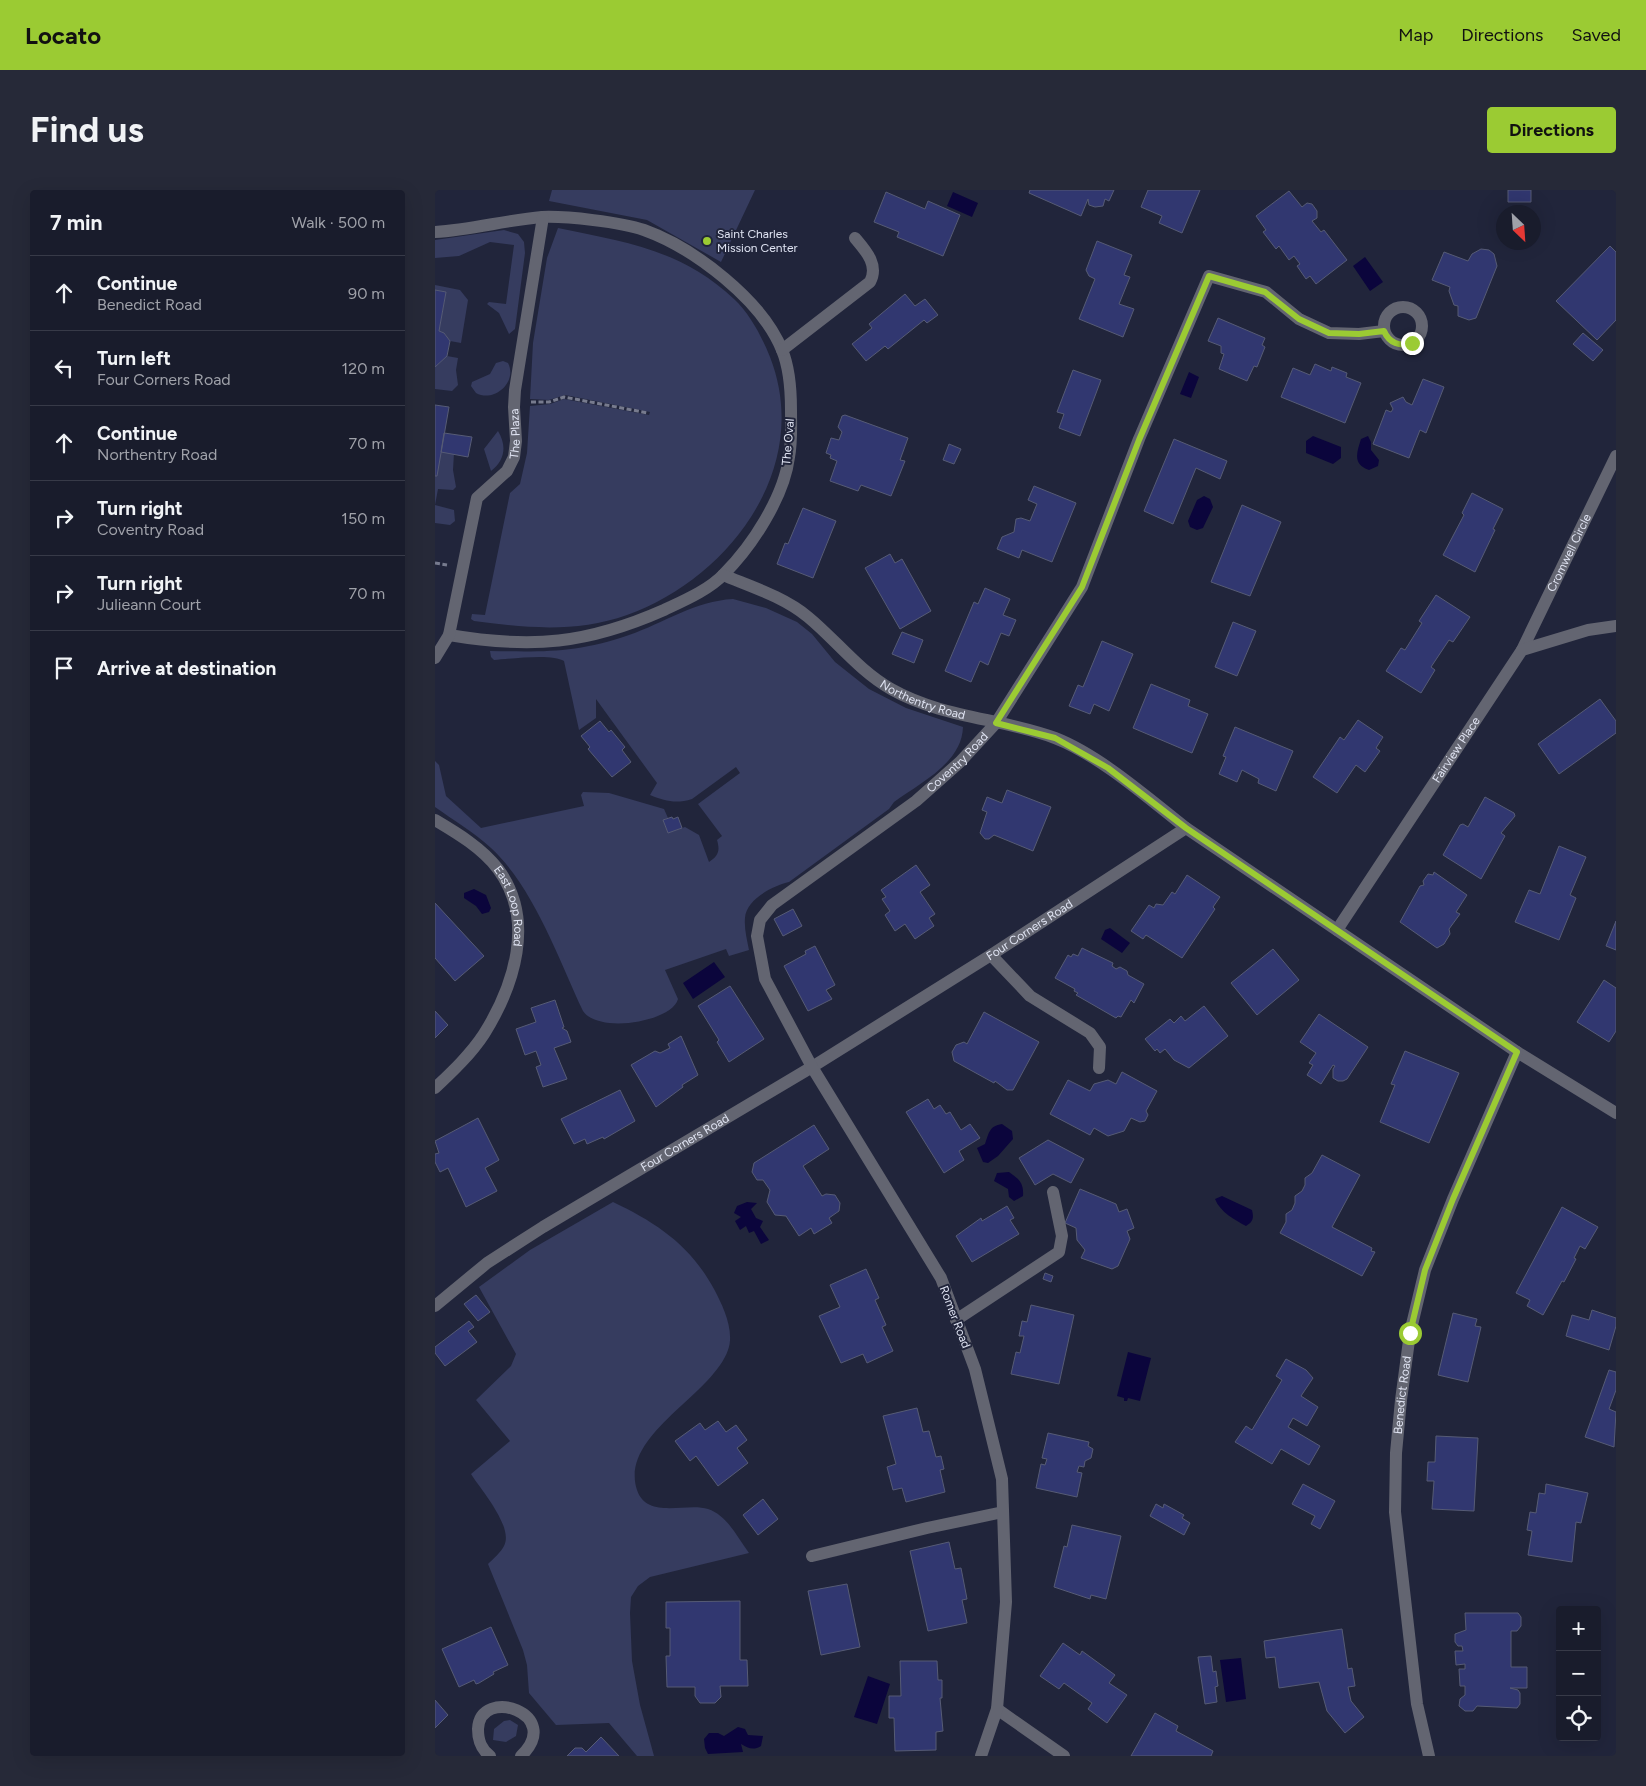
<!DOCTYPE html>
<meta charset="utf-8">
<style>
body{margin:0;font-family:Figtree,sans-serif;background:#262938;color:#f1f3f6}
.controls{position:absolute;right:15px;bottom:15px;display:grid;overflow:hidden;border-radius:5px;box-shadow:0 5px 20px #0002}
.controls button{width:45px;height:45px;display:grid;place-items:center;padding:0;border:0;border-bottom:1px solid #373a48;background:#191c2c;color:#f1f3f6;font:25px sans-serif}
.compass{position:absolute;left:1061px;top:15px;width:45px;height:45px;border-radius:50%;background:#191c2c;box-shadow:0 5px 20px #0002;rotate:155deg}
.stop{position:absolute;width:15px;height:15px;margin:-11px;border:4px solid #9bcb33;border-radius:50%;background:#fff}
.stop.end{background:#9bcb33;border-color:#fff;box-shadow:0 1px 5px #0008}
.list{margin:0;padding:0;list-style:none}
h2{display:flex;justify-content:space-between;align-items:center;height:65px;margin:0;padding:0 20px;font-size:21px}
h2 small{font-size:16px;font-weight:400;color:#9fa1a9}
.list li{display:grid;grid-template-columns:32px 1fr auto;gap:15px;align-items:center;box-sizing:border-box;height:75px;padding:0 20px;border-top:1px solid #373a48}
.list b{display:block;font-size:19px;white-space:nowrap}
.list p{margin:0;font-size:16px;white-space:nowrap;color:#9fa1a9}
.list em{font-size:16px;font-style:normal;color:#9fa1a9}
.icon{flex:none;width:28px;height:28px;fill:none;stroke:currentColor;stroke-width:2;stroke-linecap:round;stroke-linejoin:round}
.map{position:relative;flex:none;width:1181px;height:1566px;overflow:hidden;border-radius:5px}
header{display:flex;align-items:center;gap:30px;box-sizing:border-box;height:70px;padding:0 25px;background:#9bcb33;color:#111}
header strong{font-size:24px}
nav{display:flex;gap:28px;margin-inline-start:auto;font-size:18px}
.intro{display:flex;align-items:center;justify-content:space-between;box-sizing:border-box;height:120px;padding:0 30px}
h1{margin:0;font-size:35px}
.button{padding:12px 22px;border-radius:5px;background:#9bcb33;color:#111;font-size:18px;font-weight:700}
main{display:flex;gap:30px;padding:0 30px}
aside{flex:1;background:#191c2c;border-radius:5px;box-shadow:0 5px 20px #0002}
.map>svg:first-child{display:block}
</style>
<header>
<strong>Locato</strong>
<nav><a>Map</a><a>Directions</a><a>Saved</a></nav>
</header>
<div class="intro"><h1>Find us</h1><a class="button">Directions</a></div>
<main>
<aside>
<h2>7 min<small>Walk · 500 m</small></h2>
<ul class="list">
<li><svg class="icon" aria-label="ahead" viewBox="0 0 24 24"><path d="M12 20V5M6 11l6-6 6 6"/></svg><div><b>Continue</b><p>Benedict Road</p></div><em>90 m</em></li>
<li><svg class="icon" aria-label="left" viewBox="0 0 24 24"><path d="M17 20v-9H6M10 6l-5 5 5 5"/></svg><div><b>Turn left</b><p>Four Corners Road</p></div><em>120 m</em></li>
<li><svg class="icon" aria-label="ahead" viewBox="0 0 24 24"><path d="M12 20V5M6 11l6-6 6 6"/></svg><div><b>Continue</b><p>Northentry Road</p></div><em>70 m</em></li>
<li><svg class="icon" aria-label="right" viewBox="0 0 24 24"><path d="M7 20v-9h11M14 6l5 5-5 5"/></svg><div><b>Turn right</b><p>Coventry Road</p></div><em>150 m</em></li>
<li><svg class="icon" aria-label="right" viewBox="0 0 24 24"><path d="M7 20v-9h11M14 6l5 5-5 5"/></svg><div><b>Turn right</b><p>Julieann Court</p></div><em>70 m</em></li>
<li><svg class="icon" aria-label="arrive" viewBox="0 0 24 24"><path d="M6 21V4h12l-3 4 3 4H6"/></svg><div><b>Arrive at destination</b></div></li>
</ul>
</aside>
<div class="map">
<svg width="1181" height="1566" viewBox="0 0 1181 1566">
<rect width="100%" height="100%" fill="#21253b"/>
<path fill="#363c5f" d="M117,0H320L286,72L212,30L114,11Z
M123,38C191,52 247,60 299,109C315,124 327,147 335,167C378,277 295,388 192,425C141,443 91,438 39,431L36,429L37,424L50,425L75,303L85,294L92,263L95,216L115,214L129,209L214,225L215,222L130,205L114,210L95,209L98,153L112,68Z
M69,40L83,44L89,52L90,63L80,139L74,144L64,123L52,114L54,112L71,114L79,55L55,52L24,66L0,68V50Z
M0,95L25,100L33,110L26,153L15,151L9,143L4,141L11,102L0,100Z
M12,166L23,168L21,180L23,195L17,201L0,199V177Z
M68,171L73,173C83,192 59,213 41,203L36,196L37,192L55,184L61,173Z
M63,241C72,256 70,270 56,281L49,259Z
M6,261L19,263L18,280L21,297L18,300L3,299L0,315L19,320L20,331L15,335L0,333V286Z
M298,409L331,418L362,432L377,444L400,472L434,499L471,518L528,537C527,573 485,593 459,612L454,619L354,692C338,696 311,709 310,728C309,738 312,750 314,760L294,766L291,759L230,780L243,809C237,832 163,844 148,821C123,768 99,698 56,658C39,642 18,630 0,617V571L4,575L11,606L46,638L149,616L146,605L148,602L174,603L229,619L233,628L228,630L233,643L250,637L264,645L274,672C284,666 285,660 282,650L287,646L263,614L305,583L301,577L257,609C241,614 230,611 215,605L222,593L161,509V528L144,540L129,471C117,463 75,469 59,470L56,467L55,461C109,462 142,463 194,445C229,433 260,411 298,409Z
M178,1012C222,1033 255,1055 279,1099C288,1116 300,1141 293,1160C277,1206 184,1245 202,1300C212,1330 252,1312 273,1319C293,1326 302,1347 314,1363L215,1387L203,1396L196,1407L195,1423L197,1471L205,1515L219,1566H202L174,1533L121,1535L94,1503L92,1475L88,1460L53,1374C58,1369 66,1362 69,1356C79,1337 46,1300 36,1284L75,1251L41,1210L76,1176L81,1164L44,1097L95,1060Z
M75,1530L83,1535L81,1546L71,1552L58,1550L59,1539L69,1531Z"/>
<path fill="#0b053c" d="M518,2L543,13L537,27L512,16Z
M930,67L948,92L935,101L918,76Z
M754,182L764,187L756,208L745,204Z
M878,246L906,257V268L898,274L871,263V251Z
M933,246L936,252V260L944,270L943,276L934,280C917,274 922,262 926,249Z
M769,306L775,309L778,317L768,338L762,340L755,337L753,331L762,310Z
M39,699L51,705L56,718L54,722L47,724L41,716L29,708V703Z
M675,738L695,753L687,763L666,749L670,740Z
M279,772L290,787L258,809L248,793Z
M567,934L577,941L578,949L563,966L553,973L548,972L542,958L550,954C554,943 554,936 567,934Z
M574,982C584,989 589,993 588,1006L579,1011L574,1007L573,999L559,991L562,983Z
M787,1006L817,1020C819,1028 818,1032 811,1036C800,1030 785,1022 780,1009Z
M312,1012L322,1013L316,1019L321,1028L328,1031L325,1037L334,1050L326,1054L319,1041L314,1043L311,1036L305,1040L300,1031L306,1027L299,1023L302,1016Z
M693,1162L716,1168L705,1211L693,1208L692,1211H689V1208L682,1206Z
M806,1468L811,1509L791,1512L785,1470Z
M433,1486L455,1494L442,1534L419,1527Z
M303,1537L310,1539L313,1545L328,1546L326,1556C318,1561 313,1558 306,1554L308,1562L273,1564L270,1558L269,1549L274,1543H283L289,1546Z"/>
<path fill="#313770" stroke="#565b75" d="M595,0H679L674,11L670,9L668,16L660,17L654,15L653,9L646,26L594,3Z
M713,0H765L747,43L724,33L727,26L706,17Z
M1073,0H1096V12H1073Z
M854,1L867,17L872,13L877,14L882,21V28L877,31L886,42L889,40L912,70L881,94L875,86L871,89L862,76L865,74L859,66L854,70L844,56L841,59L828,42L831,40L821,26Z
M451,2L490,19L493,11L525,25L508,66L462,47L464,42L439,32Z
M662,51L697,65L689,85L695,87L684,114L699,119L688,147L644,129L660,89L654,86L651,80Z
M1175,56L1181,62V130L1162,150L1121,111Z
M1046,59L1054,60L1059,64L1062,76L1041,128L1034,130L1023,126V116L1019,115L1014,101L1015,97L997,90L1009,62L1033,71L1037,64Z
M0,100L11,102L4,141L9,143L15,151L12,166L0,177Z
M470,104L480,116L490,109L503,125L492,133L489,130L453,159L450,156L431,171L417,154L437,138L434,134Z
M783,128L830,148L827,155L830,157L822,177L819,176L812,191L784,179L789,164L786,163V156L773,151Z
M1148,143L1168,160L1158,171L1138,154Z
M880,174L896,181L897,177L912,183L911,187L926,193L910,233L846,207L858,178L875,185Z
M638,180L666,190L645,246L624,238L629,224L622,222Z
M988,189L1009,197L991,243L985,240L974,268L938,254L951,220L956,222L958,219L955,213L968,207L971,212L977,215Z
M0,215L14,217L2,286H0Z
M410,225L473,248L465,270L470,271L456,306L426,295L423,301L395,291L402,271L395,268L396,265L391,263L396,248L404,250L407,242L403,237L407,226Z
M9,243L37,247L33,267L6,262Z
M739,249L792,271L785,289L761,278L738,334L709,321Z
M514,254L526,259L519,274L508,270Z
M599,296L641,313L617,372L587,360L584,368L562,359L567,347L579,342L581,329L586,328L595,331L602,314L593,310Z
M1037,303L1068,319L1058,339L1060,340L1040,382L1008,365L1029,325L1027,323Z
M807,315L846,332L815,406L776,392Z
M368,318L401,331L378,388L342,374L350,353L353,354Z
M455,364L460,373L467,369L496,421L465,439L430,378Z
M550,398L575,409L568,425L581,430L574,446L566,443L553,475L545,471L536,492L510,481L539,412L543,414Z
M1001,405L1035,427L1018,452L1014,450L996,477L1000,480L986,503L951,481L966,458L970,460L987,433L984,431Z
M798,432L821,441L802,486L780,477Z
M467,442L488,450L479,473L457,464Z
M667,451L698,464L674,521L659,514L655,524L634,516L643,495L648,497Z
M716,494L755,510L753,516L773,524L757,563L698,538Z
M1165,509L1181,531V543L1124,584L1103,554Z
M923,530L948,547L941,558L945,561L930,582L921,575L902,603L878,587L905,547L909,550Z
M165,531L174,542L176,540L190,557L187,560L196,572L177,587L153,559L155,557L146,546Z
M800,537L858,561L841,601L823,593L824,589L807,580L802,592L784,584L791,567L788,566Z
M572,600L616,617L598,661L559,645L554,649H550L545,643L552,622L547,620L552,607L567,613Z
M1050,607L1079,623L1080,626L1066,643L1070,646L1046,689L1008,665L1025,635L1028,634L1033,637Z
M237,627L238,629L243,627L247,638L233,643L228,630Z
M1124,656L1151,667L1135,705L1141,708L1124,750L1080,732L1094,700L1105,704Z
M481,675L495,695L485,702L500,724L494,728L499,736L480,749L470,734L460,741L450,725L455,721L447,709L451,707L446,700Z
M999,682L1032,705L1021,722L1025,724L1014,739L1015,744L1009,754L1002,758L965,732L985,696L989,695L988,691L993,684L998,685Z
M752,685L785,707L778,717L780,719L747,768L711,745L708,749L696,741L714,715L719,718L721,714L728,715L737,702L740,704Z
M0,713L49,766L20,791L0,768Z
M358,719L367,736L348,746L339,729Z
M1181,731V760L1171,756Z
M380,756L400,795L391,800L397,809L373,821L349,776L371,764L370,761Z
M647,758L678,773L677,776L681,779L685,777L692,781L693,785L709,794L699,813L696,810L686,827L683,826L681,828L641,805L643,803L639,801L640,799L620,788L633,765L636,767L638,764L643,766Z
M838,759L864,790L822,825L796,793Z
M1169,790L1181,798V841L1174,852L1142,832Z
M295,796L329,849L294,872L282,852L284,850L263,816Z
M120,810L129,837L127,838L132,841L136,852L119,858L132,889L108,897L101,877L106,875L101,861L90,865L81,839L101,832L96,818Z
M769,816L793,846L754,878L739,870L730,859L725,863L722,859L720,861L710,849L735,829L739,833L746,826L750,831Z
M0,821L13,835L0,848Z
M549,822L604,852L578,900H572L560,891L559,893L519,871L517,862L521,855L529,852L532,854Z
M884,824L933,857L912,889L908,891H903L898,888V879L900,876L898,875L886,894L872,885L878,875L874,873L881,863L865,852Z
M246,846L263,885L247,895L248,897L221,917L196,875L220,861L225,863L235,858L233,854Z
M970,861L1024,883L994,953L945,932L960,895L956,894Z
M687,882L722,901L711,921L713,925L710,931L705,932L696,928L689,941L673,946L659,938L655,945L615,924L633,890L655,901L659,894L673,890L681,894Z
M185,900L200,931L169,949L168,947L152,954L150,949L139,954L126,929Z
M493,909L499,919L505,915L511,924L515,922L526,940L535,934L545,948L524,961L529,970L509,983L471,922Z
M43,928L64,970L50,978L62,1001L31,1017L13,978L5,982L0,972V964L4,963L0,951Z
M379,935L394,959L368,976L387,1006L391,1004L400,1005L405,1013L404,1021L394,1028L397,1033L379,1044L376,1038L364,1046L351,1026L340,1025L332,1012L335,1000L328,990H322L317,982L319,973Z
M613,950L649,969L636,993L618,984L600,995L584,968Z
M887,965L925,985L897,1037L937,1058L936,1061L940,1062L927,1086L845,1043L851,1032V1024L857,1020L860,1013V1006L867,1001L870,995V988L877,983Z
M645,999L681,1014L684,1022L692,1019L699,1038L692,1041L695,1049L683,1076L677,1079L646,1068L650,1060L642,1050L641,1038L630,1033Z
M572,1016L579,1028L575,1030L584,1044L537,1072L521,1046L546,1028L547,1031Z
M1127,1017L1163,1037L1150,1059L1145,1056L1139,1068L1141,1069L1129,1092L1127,1091L1108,1125L1092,1116L1095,1110L1081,1103Z
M431,1079L444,1108L440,1110L451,1135L447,1137L458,1161L432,1173L428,1164L406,1173L384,1126L405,1117L395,1095Z
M610,1083L618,1086L616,1092L608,1089Z
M41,1105L55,1122L43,1131L29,1114Z
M596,1115L639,1125L624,1194L576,1184L581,1162L585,1163L589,1146H584L587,1131L592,1132Z
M1157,1120L1181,1128V1136L1174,1160L1131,1146L1137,1125L1154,1130Z
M1018,1123L1042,1129L1040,1136L1046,1137L1033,1192L1003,1185Z
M34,1131L39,1137L33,1141L42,1152L10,1176L0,1163V1157Z
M851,1169L871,1180L878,1188L866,1206L883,1217L872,1236L858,1228L853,1237L885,1256L874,1275L846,1259L837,1274L800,1252L811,1236L817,1240L847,1190L841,1186Z
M1174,1180L1181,1182V1200L1174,1219L1181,1222L1179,1257L1150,1247Z
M482,1218L488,1242L494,1241L501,1267L506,1266L509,1279L505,1280L510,1302L471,1312L467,1298L458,1300L452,1277L461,1274L448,1226Z
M283,1231L291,1242L301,1235L312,1250L302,1258L313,1273L283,1296L261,1266L255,1271L240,1251L265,1233L270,1240Z
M613,1243L654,1252L653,1256L658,1259L656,1268L650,1271L649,1277L644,1276L642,1282L647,1283L642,1307L601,1298L606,1274L610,1275L612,1269L607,1268Z
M1001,1246L1043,1248L1039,1321L997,1319L999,1291H992L993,1272H1000Z
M868,1294L900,1311L885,1339L876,1334L880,1326L857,1314Z
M1111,1294L1153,1303L1146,1333L1141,1332L1137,1372L1093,1365L1097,1341L1092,1340L1095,1322L1101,1323L1104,1303L1110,1304Z
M328,1309L343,1329L323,1345L308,1325Z
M721,1314L728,1318L729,1314L749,1325L747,1328L755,1333L749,1345L715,1326Z
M637,1335L686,1346L671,1409L656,1405L655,1409L619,1397L629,1356L632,1357Z
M514,1352L520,1379L526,1378L532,1409L527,1410L532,1433L493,1441L475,1361Z
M412,1394L425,1457L386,1465L373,1401Z
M305,1411V1470H312L313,1496H285L286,1507L280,1513H265L260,1506V1497H232L231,1466H235V1438H231V1412Z
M1030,1423H1083L1086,1427V1436L1082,1441H1076V1477H1092V1498H1075L1083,1500L1085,1503V1514L1082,1518L1042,1516L1038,1521H1030L1024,1516L1025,1509L1030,1505V1496H1025L1024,1479H1030V1474L1021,1475L1020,1461H1028L1027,1456H1023L1020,1452V1444L1031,1440Z
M56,1437L73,1475L58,1482L59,1484L44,1493L41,1494L39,1490L24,1497L7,1459Z
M907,1439L913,1479L917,1478L920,1496L913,1497L916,1511L929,1527L910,1543L892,1521L884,1492L844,1498L840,1467L831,1468L829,1451Z
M628,1453L645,1465L647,1461L680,1485L674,1493L692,1505L672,1533L653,1519L657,1513L629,1493L624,1499L605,1486Z
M776,1466L778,1482L781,1481L783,1496L780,1497L782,1512L770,1514L763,1467Z
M465,1471H502L503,1490H507V1508H505L508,1541L501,1542V1560L460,1561L459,1528H454V1506H466Z
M0,1510L13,1525L0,1538Z
M720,1523L743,1536L741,1541L778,1561L776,1566H696Z
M166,1547L184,1566H132L140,1558H147L151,1562Z"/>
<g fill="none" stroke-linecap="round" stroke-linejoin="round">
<path stroke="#777b8e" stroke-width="3" stroke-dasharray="5 2.5" stroke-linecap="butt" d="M96,212H114L129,207L213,223
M0,373L12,375"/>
<g stroke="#636571" stroke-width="12">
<path d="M0,42C36,40 71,30 107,27C131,26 186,32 209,40C259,58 327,110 347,160C355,179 356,200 356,220C356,236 357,252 354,267C349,307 317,356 289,384C274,400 248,411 229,420C152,454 97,459 14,445"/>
<circle cx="968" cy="136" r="19"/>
<path d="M347,160L435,92C444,75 431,61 420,48"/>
<path id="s1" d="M288,385C317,397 349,407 373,427C401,450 424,481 456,499C507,528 566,528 620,548C664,565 713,608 751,638"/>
<path id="s2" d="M1087,460L1181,266"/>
<path id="s3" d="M0,468L14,445L42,308L72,281L79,267L81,251L79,217L80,200L108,27"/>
<path id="s4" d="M0,630C22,643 47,658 63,679C101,730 79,796 49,844C36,864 17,882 0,898"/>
<path id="s5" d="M902,740L1087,460L1153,440L1181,436"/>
<path d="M556,765L595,806L655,843L665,857L664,878"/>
<path id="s6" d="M0,1116L52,1073L108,1037L377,877L556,765L751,638L1082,862L1181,923"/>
<path d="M521,1130L624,1062L627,1046L618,1002"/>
<path d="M377,1366L492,1338L568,1322"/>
<path d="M562,1519L629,1566"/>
<path d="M55,1566C46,1559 43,1551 43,1539C45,1495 130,1524 86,1566"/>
<path id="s7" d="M546,1566L562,1519L571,1412L567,1289L540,1179L506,1088L377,877L330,789L322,746L325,730L337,715L481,611L525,572L561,533L647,397L704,249L774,86L831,102L864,129L894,143L924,144L949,141"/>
<path id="s8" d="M994,1566L982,1514L960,1322L961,1263L966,1210L975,1143L990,1080L1018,1009L1082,862"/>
</g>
</g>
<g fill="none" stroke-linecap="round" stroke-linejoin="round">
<path stroke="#9bcb33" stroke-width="6" d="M975,1143L990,1080L1018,1009L1082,862L751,638L673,578L620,548L561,533L647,397L704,250L774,86L830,102L864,129L894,143L924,144L949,141C954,153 965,157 977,153"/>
</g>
<circle fill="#9bcb33" stroke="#21253b" stroke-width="2" cx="272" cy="51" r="5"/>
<g text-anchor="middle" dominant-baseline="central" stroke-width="4" stroke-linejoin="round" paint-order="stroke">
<g font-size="12" fill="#e0e4f3" stroke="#21253b" text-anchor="start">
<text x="282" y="44">Saint Charles<tspan x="282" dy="14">Mission Center</tspan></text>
</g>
<g font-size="12" fill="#e0e4f3" stroke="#21253b">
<text stroke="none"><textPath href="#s3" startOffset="246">The Plaza</textPath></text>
<text transform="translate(353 252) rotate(-85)">The Oval</text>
<text stroke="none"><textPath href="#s2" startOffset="108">Cromwell Circle</textPath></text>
<text stroke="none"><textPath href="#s1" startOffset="239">Northentry Road</textPath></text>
<text stroke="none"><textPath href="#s5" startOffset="216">Fairview Place</textPath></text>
<text stroke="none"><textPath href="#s7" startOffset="1151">Coventry Road</textPath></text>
<text stroke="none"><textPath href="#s4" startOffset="120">East Loop Road</textPath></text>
<text stroke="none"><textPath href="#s6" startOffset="704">Four Corners Road</textPath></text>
<text stroke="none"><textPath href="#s6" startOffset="299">Four Corners Road</textPath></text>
<text transform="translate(520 1127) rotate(69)">Romer Road</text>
<text stroke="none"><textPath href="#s8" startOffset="364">Benedict Road</textPath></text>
</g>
</g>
</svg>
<div class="controls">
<button>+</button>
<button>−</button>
<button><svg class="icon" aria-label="locate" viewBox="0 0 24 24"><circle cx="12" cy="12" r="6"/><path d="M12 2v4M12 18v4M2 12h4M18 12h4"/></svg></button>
</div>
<svg class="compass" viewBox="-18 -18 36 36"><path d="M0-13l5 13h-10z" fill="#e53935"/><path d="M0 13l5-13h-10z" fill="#9fa1a9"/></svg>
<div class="stop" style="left:975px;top:1143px"></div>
<div class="stop end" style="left:977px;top:153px"></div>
</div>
</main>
